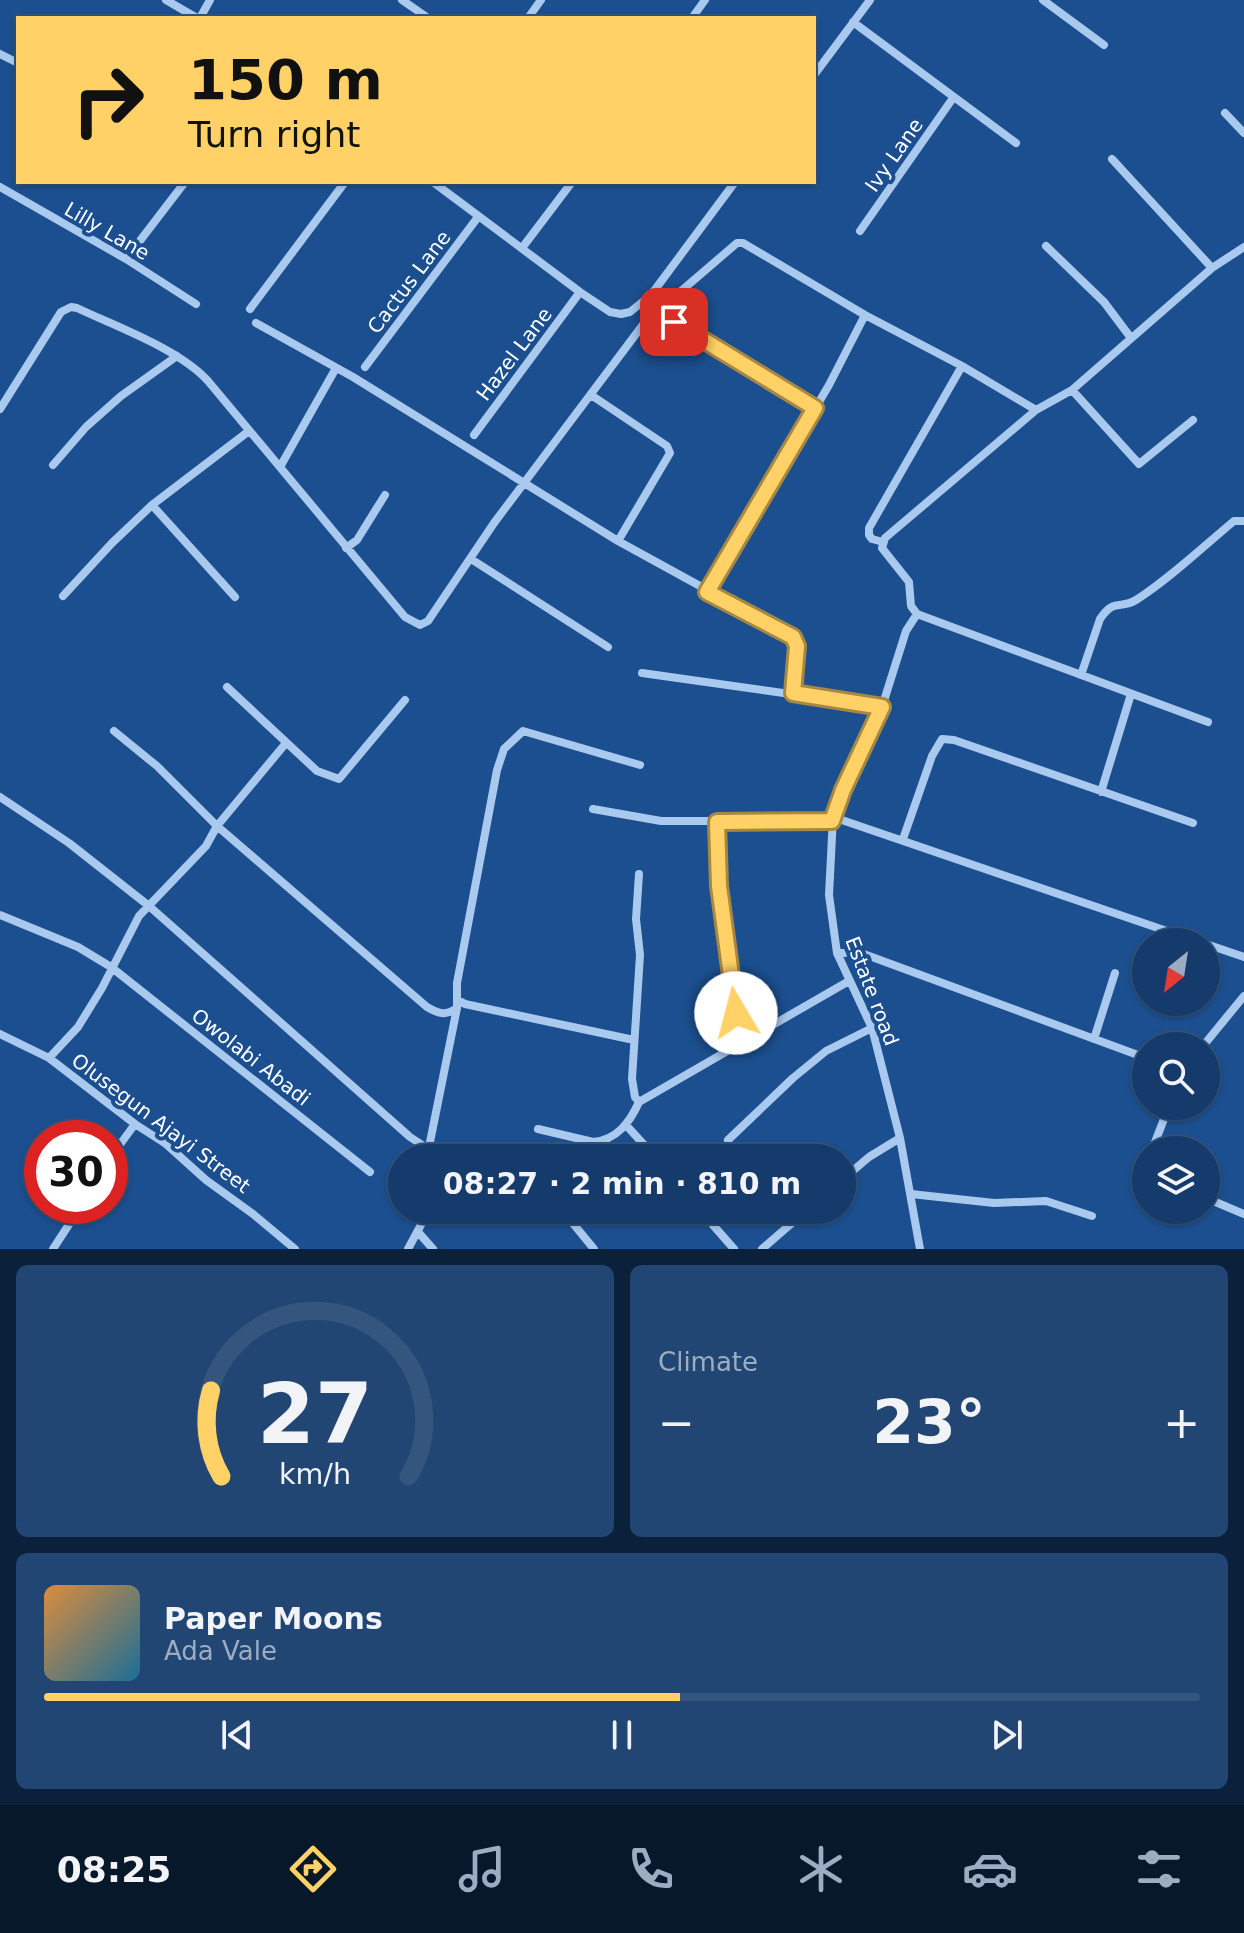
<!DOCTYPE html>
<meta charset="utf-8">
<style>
:root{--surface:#143b6b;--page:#214673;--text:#f1f3f6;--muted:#9dadc1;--line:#33557e;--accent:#ffd166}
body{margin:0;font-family:"DejaVu Sans",sans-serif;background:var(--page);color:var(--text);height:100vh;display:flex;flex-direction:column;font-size:30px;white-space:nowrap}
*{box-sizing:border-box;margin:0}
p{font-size:26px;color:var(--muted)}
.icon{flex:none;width:44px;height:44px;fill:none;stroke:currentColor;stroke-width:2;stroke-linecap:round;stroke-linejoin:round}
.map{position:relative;height:1249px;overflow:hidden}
.panel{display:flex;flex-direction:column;gap:16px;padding:16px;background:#0b203b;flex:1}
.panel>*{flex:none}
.banner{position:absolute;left:16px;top:16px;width:800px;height:168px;border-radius:0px;box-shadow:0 2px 6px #0004,0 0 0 2px var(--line);background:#ffd166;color:#111;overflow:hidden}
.needle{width:52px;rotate:210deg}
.tools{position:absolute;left:1132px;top:928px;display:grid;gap:16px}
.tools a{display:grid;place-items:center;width:88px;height:88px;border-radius:50%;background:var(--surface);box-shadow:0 2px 6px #0004,0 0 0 2px var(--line);font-size:40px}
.speed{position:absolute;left:24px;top:1120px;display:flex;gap:16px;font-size:40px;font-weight:700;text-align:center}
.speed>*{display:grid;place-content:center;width:104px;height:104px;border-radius:50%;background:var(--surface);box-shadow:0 2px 6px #0004,0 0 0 2px var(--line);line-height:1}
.speed .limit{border:12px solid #d22;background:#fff;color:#111}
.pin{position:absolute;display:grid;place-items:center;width:68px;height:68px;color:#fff;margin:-34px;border-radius:16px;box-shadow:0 4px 12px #0006}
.me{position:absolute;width:88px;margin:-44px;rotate:352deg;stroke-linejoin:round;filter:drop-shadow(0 0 6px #0008)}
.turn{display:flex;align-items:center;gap:28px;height:168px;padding:0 40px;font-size:36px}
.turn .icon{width:104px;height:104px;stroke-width:2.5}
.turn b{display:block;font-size:56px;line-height:68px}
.big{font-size:60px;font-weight:800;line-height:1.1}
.panel .widget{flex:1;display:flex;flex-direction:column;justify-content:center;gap:12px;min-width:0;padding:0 28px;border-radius:12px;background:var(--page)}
.panel .dial{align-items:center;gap:0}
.dial svg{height:208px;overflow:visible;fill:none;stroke:var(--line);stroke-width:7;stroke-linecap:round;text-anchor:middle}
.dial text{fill:var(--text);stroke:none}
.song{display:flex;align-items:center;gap:24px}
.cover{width:96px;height:96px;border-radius:12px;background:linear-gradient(135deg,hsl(30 70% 55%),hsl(200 70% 35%))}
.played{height:8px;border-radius:4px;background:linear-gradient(90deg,var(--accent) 55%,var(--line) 55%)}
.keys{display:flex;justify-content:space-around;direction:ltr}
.heat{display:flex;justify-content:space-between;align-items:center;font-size:44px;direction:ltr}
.panel .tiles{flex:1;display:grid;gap:16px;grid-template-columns:1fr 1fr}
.widget:last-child{grid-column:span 2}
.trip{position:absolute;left:388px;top:1144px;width:468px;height:80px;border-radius:40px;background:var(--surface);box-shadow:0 2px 6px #0004,0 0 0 2px var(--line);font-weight:800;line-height:80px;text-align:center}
.tabs{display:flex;height:128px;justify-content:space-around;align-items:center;background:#08182b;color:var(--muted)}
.tabs .icon{width:56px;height:56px}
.tabs .active{color:var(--accent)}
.tabs b{font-size:36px;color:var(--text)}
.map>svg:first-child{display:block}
</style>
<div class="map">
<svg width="1244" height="1249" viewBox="0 0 1244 1249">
<rect width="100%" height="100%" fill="#1b4f8f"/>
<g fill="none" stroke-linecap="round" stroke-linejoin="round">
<path stroke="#a9c9ee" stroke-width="8" d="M 166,0 L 197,18
M 402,0 L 428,18
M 1043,0 L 1104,45
M 200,18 L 210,0
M 528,18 L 541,0
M 692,18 L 705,0
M 853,22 L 1016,143
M 0,54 L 18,63
M 814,75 L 870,0
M 1225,113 L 1244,133
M 1112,159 L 1212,268
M 433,182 L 580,292 L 610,312 L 621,314 L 630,312 L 651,295 L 735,182
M 0,187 L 126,259 L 196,304
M 860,231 L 953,98
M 1046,246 L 1104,302 L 1131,338
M 522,248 L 572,182
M 126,259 L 185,182
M 661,308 L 674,322 L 815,408
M 250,309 L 345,182
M 256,323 L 353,377 L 618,541 L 793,637 L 797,646 L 793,693
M 365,367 L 478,217
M 1072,390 L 1139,464 L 1193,420
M 591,395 L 667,446 L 670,453 L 618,541
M 0,409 L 61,312 L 71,307 L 77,308 C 117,327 179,349 208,381 L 405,617 L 420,625 L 428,621 L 494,523 L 645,322 L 737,243 L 743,243 L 865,315 L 962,366 L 1036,410
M 474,435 L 580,292
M 53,465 L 86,427 L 121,396 L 177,356
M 280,467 L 336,368
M 152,505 L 235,597
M 883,542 L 872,539 L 869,535 L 869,528 L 962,366
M 346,548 L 357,540 L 385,495
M 471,559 L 608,647
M 707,592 L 829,385 L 865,315
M 63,596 L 112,543 L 152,505 L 249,431
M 917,614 L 906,631 L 882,707 L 843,790 L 833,817 L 829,895 L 837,953 L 872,1028 L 900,1138 L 920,1249
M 642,673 L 882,707
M 1081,675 L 1100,619 C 1115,597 1120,610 1136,600 C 1168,580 1204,546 1234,521 L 1244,521
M 227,687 L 317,771 L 339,779 L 405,700
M 1208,722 L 917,614 L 911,606 L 909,582 L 882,548 L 885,538 L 1036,410 L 1072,390 L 1212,268 L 1244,247
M 286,743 L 217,826 L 427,1007 C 439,1014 445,1016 457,1008 L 457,983 L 497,770 L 504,749 L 523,731 L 640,765
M 1101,792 L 1131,694
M 0,797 L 69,843 L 149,906 L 410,1137 L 442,1158
M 593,809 L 661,821 L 832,821
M 833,817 L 1199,942
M 717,822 L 719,886 L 740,1044
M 903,839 L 932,756 L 942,739 L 954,740 L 1193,823
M 639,874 L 636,919 L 640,955 L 632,1079 L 635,1097 L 639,1102
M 0,915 L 78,947 L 111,967 L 370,1172
M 1206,944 L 1244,957
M 837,953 L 861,953 L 1146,1058
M 458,1000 L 465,1004 L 634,1040
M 0,1034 L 49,1058 L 135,1124 L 166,1144 L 206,1180 L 253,1214 L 295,1249
M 1094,1039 L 1115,973
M 1203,1046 L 1244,996
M 49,1058 L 78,1027 L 102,988 L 139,916 L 206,846 L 217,826 L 157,766 L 114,731
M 626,1125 L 656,1158
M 538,1129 L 593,1142 C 617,1140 630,1122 639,1102 L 849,981
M 728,1140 L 793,1078 L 826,1051 L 872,1028
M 429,1147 L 457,1008
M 1152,1150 L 1169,1106
M 110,1158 L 135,1124
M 842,1180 L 869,1157 L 900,1138
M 911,1194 L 994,1203 L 1046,1201 L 1092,1216
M 1206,1198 L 1244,1214
M 562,1210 L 594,1249
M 713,1225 L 734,1249
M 418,1232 L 433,1249
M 53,1249 L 81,1206
M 408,1249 L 429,1210
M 762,1249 L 807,1210"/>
</g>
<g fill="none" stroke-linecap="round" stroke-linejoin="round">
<g stroke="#a68842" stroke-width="20">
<path id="route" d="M 674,322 L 815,408 L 707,592 L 793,637 L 797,646 L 793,693 L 882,707 L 843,790 L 832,821 L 717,822 L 719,886 L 736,1013"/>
</g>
<use href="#route" stroke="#ffd166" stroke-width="14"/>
</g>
<g text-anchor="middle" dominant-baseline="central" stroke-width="8" stroke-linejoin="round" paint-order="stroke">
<g font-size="20" fill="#fff" stroke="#1b4f8f">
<text transform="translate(894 155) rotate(-55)">Ivy Lane</text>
<text transform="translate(107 231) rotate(30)">Lilly Lane</text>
<text transform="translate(409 282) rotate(-53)">Cactus Lane</text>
<text transform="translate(514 354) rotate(-53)">Hazel Lane</text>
<text transform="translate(872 991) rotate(69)">Estate road</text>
<text transform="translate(251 1057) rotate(38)">Owolabi Abadi</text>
<text transform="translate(161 1123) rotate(37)">Olusegun Ajayi Street</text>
</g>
</g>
</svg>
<div class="tools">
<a><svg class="needle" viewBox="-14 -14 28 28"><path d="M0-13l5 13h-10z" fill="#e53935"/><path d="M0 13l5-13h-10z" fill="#9dadc1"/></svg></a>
<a><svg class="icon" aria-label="search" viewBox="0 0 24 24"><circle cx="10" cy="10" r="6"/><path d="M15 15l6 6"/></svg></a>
<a><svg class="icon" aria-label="layers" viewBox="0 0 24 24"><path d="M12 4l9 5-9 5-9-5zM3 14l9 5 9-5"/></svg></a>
</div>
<div class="speed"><div class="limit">30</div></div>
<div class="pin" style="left:674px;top:322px;background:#d93025"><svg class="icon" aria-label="arrive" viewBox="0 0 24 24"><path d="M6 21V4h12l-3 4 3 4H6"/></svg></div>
<svg class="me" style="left:736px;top:1013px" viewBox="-20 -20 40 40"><circle r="19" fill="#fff"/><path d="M0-13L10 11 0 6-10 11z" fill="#ffd166"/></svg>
<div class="trip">08:27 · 2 min · 810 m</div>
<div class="banner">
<div class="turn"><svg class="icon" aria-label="right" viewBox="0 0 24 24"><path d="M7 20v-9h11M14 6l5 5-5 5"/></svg><div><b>150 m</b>Turn right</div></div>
</div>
</div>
<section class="panel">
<div class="tiles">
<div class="widget dial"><svg viewBox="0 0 100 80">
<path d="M14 69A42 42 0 1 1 86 69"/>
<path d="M14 69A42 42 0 0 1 10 36" stroke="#ffd166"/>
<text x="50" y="56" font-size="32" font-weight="700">27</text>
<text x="50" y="72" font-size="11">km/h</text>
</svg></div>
<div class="widget"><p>Climate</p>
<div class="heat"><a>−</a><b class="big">23°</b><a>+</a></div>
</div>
<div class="widget">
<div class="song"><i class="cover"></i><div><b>Paper Moons</b><p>Ada Vale</p></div></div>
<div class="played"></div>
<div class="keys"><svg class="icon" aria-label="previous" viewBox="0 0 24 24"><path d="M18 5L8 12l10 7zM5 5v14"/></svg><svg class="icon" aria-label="pause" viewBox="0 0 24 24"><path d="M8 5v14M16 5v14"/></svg><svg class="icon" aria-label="next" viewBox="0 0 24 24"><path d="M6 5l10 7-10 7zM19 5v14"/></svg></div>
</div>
</div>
</section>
<nav class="tabs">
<b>08:25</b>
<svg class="icon active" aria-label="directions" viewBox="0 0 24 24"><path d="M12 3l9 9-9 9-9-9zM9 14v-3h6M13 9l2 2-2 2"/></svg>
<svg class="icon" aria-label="music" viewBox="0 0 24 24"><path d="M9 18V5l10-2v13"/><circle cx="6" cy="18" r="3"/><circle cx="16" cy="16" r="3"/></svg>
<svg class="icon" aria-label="phone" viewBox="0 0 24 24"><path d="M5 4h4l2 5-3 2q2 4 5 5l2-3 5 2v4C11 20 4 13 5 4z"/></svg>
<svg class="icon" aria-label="climate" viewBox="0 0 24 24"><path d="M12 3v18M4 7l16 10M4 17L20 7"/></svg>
<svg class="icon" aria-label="car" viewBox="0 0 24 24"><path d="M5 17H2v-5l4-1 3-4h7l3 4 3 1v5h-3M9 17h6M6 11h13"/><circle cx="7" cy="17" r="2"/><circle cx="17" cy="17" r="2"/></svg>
<svg class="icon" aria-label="filters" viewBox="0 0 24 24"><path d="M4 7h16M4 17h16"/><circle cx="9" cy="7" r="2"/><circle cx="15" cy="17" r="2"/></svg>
</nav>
